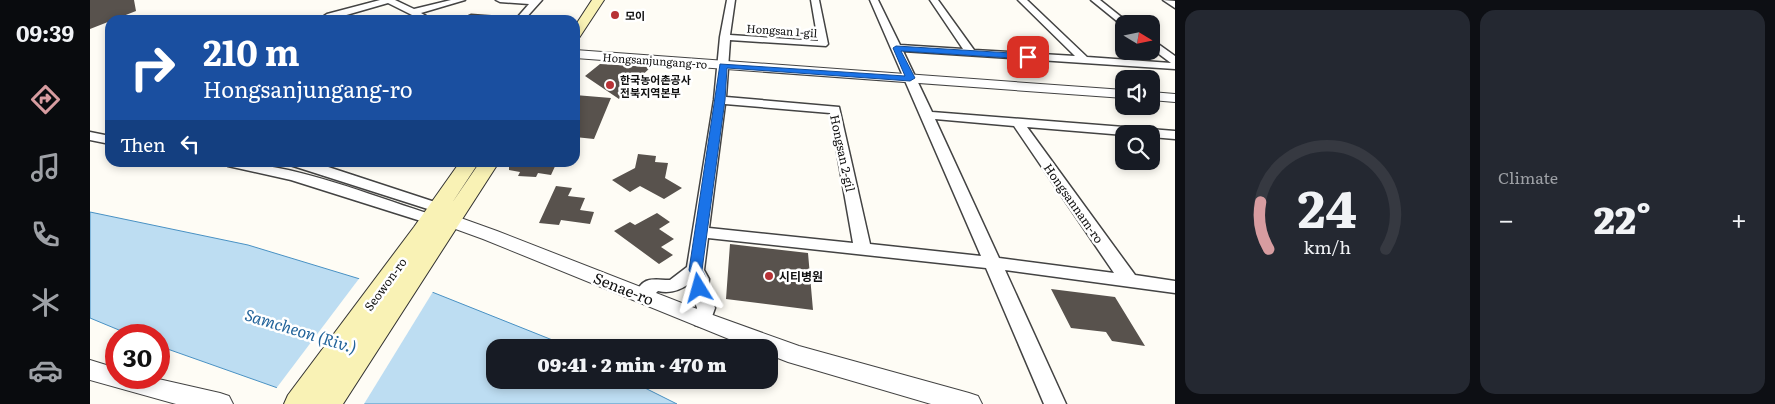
<!DOCTYPE html>
<meta charset="utf-8">
<style>
:root{--surface:#171b24;--page:#242831;--text:#f1f3f6;--muted:#9ea1a6;--line:#363941;--accent:#d79ca0}
body{margin:0;font-family:Literata,"Noto Sans KR",serif;background:var(--page);color:var(--text);height:100vh;display:flex;flex-direction:column;font-size:19px;white-space:nowrap}
*{box-sizing:border-box;margin:0}
p{font-size:16px;color:var(--muted)}
.icon{flex:none;width:28px;height:28px;fill:none;stroke:currentColor;stroke-width:2;stroke-linecap:round;stroke-linejoin:round}
.map{position:relative;flex:1;overflow:hidden}
.details{display:flex;flex-direction:column;gap:10px;padding:10px;background:#0d0f14;width:600px}
.details>*{flex:none}
.guide{position:absolute;left:15px;top:15px;width:475px;height:152px;border-radius:15px;box-shadow:0 2px 8px #0003;background:#1a4fa0;color:#fff;overflow:hidden}
.needle{width:32px;rotate:100deg}
.buttons{position:absolute;left:1025px;top:15px;display:grid;gap:10px}
.buttons a{display:grid;place-items:center;width:45px;height:45px;border-radius:10px;background:var(--surface);box-shadow:0 2px 8px #0003;font-size:25px}
.speed{position:absolute;left:15px;top:324px;display:flex;gap:10px;font-size:25px;font-weight:700;text-align:center}
.speed>*{display:grid;place-content:center;width:65px;height:65px;border-radius:50%;background:var(--surface);box-shadow:0 2px 8px #0003;line-height:1}
.speed .limit{border:8px solid #d22;background:#fff;color:#111}
.pin{position:absolute;display:grid;place-items:center;width:42px;height:42px;color:#fff;margin:-21px;border-radius:10px;box-shadow:0 2px 8px #0006}
.me{position:absolute;width:55px;margin:-28px;rotate:352deg;stroke-linejoin:round;filter:drop-shadow(0 0 4px #0008)}
.turn{display:flex;align-items:center;gap:18px;height:105px;padding:0 15px;font-size:22px}
.turn .icon{width:65px;height:65px;stroke-width:2.5}
.turn b{display:block;font-size:35px;line-height:42px}
.then{display:flex;align-items:center;height:48px;padding:0 15px;background:#0003;gap:10px;font-size:19px}
.big{font-size:38px;font-weight:800;line-height:1.1}
.details .tile{flex:1;display:flex;flex-direction:column;justify-content:center;gap:8px;min-width:0;padding:0 18px;border-radius:15px;background:var(--page)}
.details .dial{align-items:center;gap:0}
.dial svg{height:130px;overflow:visible;fill:none;stroke:var(--line);stroke-width:7;stroke-linecap:round;text-anchor:middle}
.dial text{fill:var(--text);stroke:none}
.heat{display:flex;justify-content:space-between;align-items:center;font-size:28px;direction:ltr}
.details .tiles{flex:1;display:grid;gap:10px;grid-template-columns:repeat(2,1fr)}
.trip{position:absolute;left:396px;top:339px;width:292px;height:50px;border-radius:15px;background:var(--surface);box-shadow:0 2px 8px #0003;font-weight:800;line-height:50px;text-align:center}
main{display:flex;flex:1;min-height:0}
.tab-bar{display:flex;flex-direction:column;width:90px;justify-content:space-around;align-items:center;background:#090b0e;color:var(--muted)}
.tab-bar .icon{width:35px;height:35px}
.tab-bar .on{color:var(--accent)}
.tab-bar b{font-size:22px;color:var(--text)}
.map>svg:first-child{display:block}
</style>
<main>
<nav class="tab-bar">
<b>09:39</b>
<svg class="icon on" aria-label="directions" viewBox="0 0 24 24"><path d="M12 3l9 9-9 9-9-9zM9 14v-3h6M13 9l2 2-2 2"/></svg>
<svg class="icon" aria-label="music" viewBox="0 0 24 24"><path d="M9 18V5l10-2v13"/><circle cx="6" cy="18" r="3"/><circle cx="16" cy="16" r="3"/></svg>
<svg class="icon" aria-label="phone" viewBox="0 0 24 24"><path d="M5 4h4l2 5-3 2q2 4 5 5l2-3 5 2v4C11 20 4 13 5 4z"/></svg>
<svg class="icon" aria-label="climate" viewBox="0 0 24 24"><path d="M12 3v18M4 7l16 10M4 17L20 7"/></svg>
<svg class="icon" aria-label="car" viewBox="0 0 24 24"><path d="M5 17H2v-5l4-1 3-4h7l3 4 3 1v5h-3M9 17h6M6 11h13"/><circle cx="7" cy="17" r="2"/><circle cx="17" cy="17" r="2"/></svg>
</nav>
<div class="map">
<svg width="1085" height="404" viewBox="0 0 1085 404">
<rect width="100%" height="100%" fill="#fefcf5"/>
<path fill="#bdddf2" stroke="#4991c3" d="M 0,212 L 158,245 L 270,279 L 342,292 L 480,347 L 405,348 L 405,380 L 539,380 L 587,404 L 233,404 L 69,346 L 69,335 L 41,335 L 0,318 Z"/>
<path fill="#fefcf5" d="M 271,276 L 344,290 L 274,404 L 225,404 L 185,390 Z"/>
<path fill="#58524d" d="M 0,0 L 44,0 L 46,11 L 0,29 Z
M 510,64 L 561,67 L 535,91 L 529,99 L 495,76 Z
M 485,95 L 521,98 L 504,139 L 485,137 Z
M 548,154 L 566,156 L 565,162 L 578,163 L 575,178 L 592,188 L 574,199 L 550,186 L 540,192 L 522,180 L 545,168 Z
M 419,162 L 467,162 L 461,175 L 448,173 L 446,177 L 428,176 L 430,172 L 419,170 Z
M 466,186 L 482,188 L 478,196 L 495,198 L 490,210 L 504,212 L 500,224 L 471,220 L 469,225 L 449,223 Z
M 567,213 L 580,222 L 569,229 L 584,239 L 571,247 L 583,255 L 569,264 L 524,231 L 540,222 L 545,225 Z
M 640,244 L 718,253 L 723,310 L 636,299 Z
M 961,289 L 1025,297 L 1055,346 L 1022,341 L 1016,332 L 981,328 Z"/>
<g fill="none" stroke-linecap="round" stroke-linejoin="round">
<g stroke="#434343" stroke-width="3">
<path id="minor" d="M 290,0 L 305,0 L 324,9 L 361,0 L 375,0 L 331,13 L 343,20 L 332,20 L 298,3 L 239,20 L 228,20 L 237,14 Z
M 406,0 L 452,0 L 434,20 L 425,20 L 439,4 L 410,2 Z
M 637,0 L 645,0 L 640,35 L 728,41 L 721,0 L 729,0 L 738,44 L 736,46 L 640,40 L 636,97 L 749,107 L 780,244 L 891,256 L 780,0 L 788,0 L 810,45 L 873,49 L 840,0 L 848,0 L 884,50 L 985,56 L 928,0 L 937,0 L 997,57 L 1081,63 L 1061,48 L 1061,40 L 1064,41 L 1085,56 L 1085,69 L 813,51 L 842,112 L 1085,131 L 1085,139 L 1061,137 L 1061,134 L 1034,135 L 937,127 L 1045,275 L 1085,281 L 1085,293 L 915,270 L 976,404 L 954,404 L 896,268 L 618,238 L 614,270 L 619,279 L 618,288 L 625,308 L 619,325 L 612,327 L 605,325 L 603,320 L 607,308 L 600,288 L 601,282 C 591,290 581,294 568,291 C 561,298 557,303 547,300 L 544,295 C 555,275 561,280 580,280 L 597,267 L 624,100 L 630,37 ZM 635,104 L 740,113 L 763,243 L 619,228 ZM 845,119 L 924,126 L 1024,273 L 909,258 Z
M 1001,0 L 1010,0 L 1040,24 L 1034,24 L 1033,26 Z
M 1073,0 L 1085,1 L 1085,8 Z
M 381,15 L 408,17 L 412,20 L 370,20 Z
M 0,132 L 20,136 L 20,144 L 0,140 Z
M 132,162 C 202,162 278,195 346,216 L 348,219 L 346,222 L 334,222 L 201,180 L 138,166 Z
M 199,162 L 226,163 L 354,205 L 357,208 L 354,211 L 344,211 L 200,165 Z"/>
</g>
<g stroke="#434343" stroke-width="2">
<path id="tertiary" d="M 485,50 L 1034,90 L 1034,98 L 485,58 Z
M 1061,92 L 1085,94 L 1085,102 L 1061,100 Z
M 347,214 L 368,217 L 407,231 L 620,314 L 709,346 L 879,393 L 888,396 L 892,404 L 841,404 L 698,362 L 680,355 L 680,348 L 661,348 L 393,239 L 360,227 L 341,224 L 338,220 L 341,216 Z
M 0,360 L 26,368 L 26,378 L 64,378 L 130,393 L 139,396 L 143,404 L 86,404 L 0,380 Z"/>
</g>
<g stroke="#323232" stroke-width="2">
<path id="secondary" d="M 502,0 L 514,0 L 489,38 L 485,39 L 485,26 Z
M 370,162 L 389,162 L 362,203 L 390,162 L 409,162 L 253,404 L 194,404 L 198,395 L 324,227 Z"/>
</g>
<use href="#minor" fill="#fff" fill-rule="evenodd"/>
<use href="#tertiary" fill="#fff" fill-rule="evenodd"/>
<use href="#secondary" fill="#f9f2b5" fill-rule="evenodd"/>
</g>
<path fill="#1a73e8" stroke="#114b97" d="M 806,46 L 938,54 L 942,57 L 938,59 L 811,51 L 825,78 L 820,81 L 637,68 L 635,100 L 612,270 C 616,277 619,283 614,291 L 604,291 L 602,288 L 604,279 L 599,270 L 630,64 L 815,76 L 803,48 Z"/>
<g fill="#b73236" stroke="#fff" stroke-width="2">
<circle cx="525" cy="15" r="5"/>
<circle cx="520" cy="85" r="5"/>
<circle cx="679" cy="276" r="5"/>
</g>
<g text-anchor="middle" dominant-baseline="central" stroke-width="5" stroke-linejoin="round" paint-order="stroke">
<g font-size="11" font-weight="bold" fill="#101010" stroke="#fff" text-anchor="start">
<text x="535" y="15">모이</text>
<text x="530" y="79">한국농어촌공사<tspan x="530" dy="13">전북지역본부</tspan></text>
</g>
<g font-size="11" fill="#101010" stroke="#fff">
<text transform="translate(692 30) rotate(4)">Hongsan 1-gil</text>
<text transform="translate(565 60) rotate(4)">Hongsanjungang-ro</text>
</g>
<g font-size="12" fill="#101010" stroke="#fff">
<text transform="translate(753 153) rotate(78)">Hongsan 2-gil</text>
<text transform="translate(984 203) rotate(55)">Hongsannam-ro</text>
<text transform="translate(295 284) rotate(-54)">Seowon-ro</text>
</g>
<g font-size="12" font-weight="bold" fill="#101010" stroke="#fff" text-anchor="start">
<text x="689" y="276">시티병원</text>
</g>
<g font-size="15" fill="#101010" stroke="#fff">
<text transform="translate(534 288) rotate(22)">Senae-ro</text>
</g>
<g font-size="16" font-style="italic" fill="#22639a" stroke="#fff">
<text transform="translate(211 330) rotate(17)">Samcheon (Riv.)</text>
</g>
</g>
</svg>
<div class="buttons">
<a><svg class="needle" viewBox="-14 -14 28 28"><path d="M0-13l5 13h-10z" fill="#e53935"/><path d="M0 13l5-13h-10z" fill="#9ea1a6"/></svg></a>
<a><svg class="icon" aria-label="sound" viewBox="0 0 24 24"><path d="M4 9h4l5-4v14l-5-4H4zM17 9q2 3 0 6"/></svg></a>
<a><svg class="icon" aria-label="search" viewBox="0 0 24 24"><circle cx="10" cy="10" r="6"/><path d="M15 15l6 6"/></svg></a>
</div>
<div class="speed"><div class="limit">30</div></div>
<div class="pin" style="left:938px;top:57px;background:#d93025"><svg class="icon" aria-label="arrive" viewBox="0 0 24 24"><path d="M6 21V4h12l-3 4 3 4H6"/></svg></div>
<svg class="me" style="left:609px;top:288px" viewBox="-20 -20 40 40"><path d="M0-17L14 15 0 8-14 15z" fill="#1a73e8" stroke="#fff" stroke-width="4"/></svg>
<div class="trip">09:41 · 2 min · 470 m</div>
<div class="guide">
<div class="turn"><svg class="icon" aria-label="right" viewBox="0 0 24 24"><path d="M7 20v-9h11M14 6l5 5-5 5"/></svg><div><b>210 m</b>Hongsanjungang-ro</div></div>
<div class="then">Then<svg class="icon" aria-label="left" viewBox="0 0 24 24"><path d="M17 20v-9H6M10 6l-5 5 5 5"/></svg></div>
</div>
</div>
<section class="details">
<div class="tiles">
<div class="tile dial"><svg viewBox="0 0 100 80">
<path d="M14 69A42 42 0 1 1 86 69"/>
<path d="M14 69A42 42 0 0 1 9 40" stroke="#d79ca0"/>
<text x="50" y="56" font-size="32" font-weight="700">24</text>
<text x="50" y="72" font-size="11">km/h</text>
</svg></div>
<div class="tile"><p>Climate</p>
<div class="heat"><a>−</a><b class="big">22°</b><a>+</a></div>
</div>
</div>
</section>
</main>
